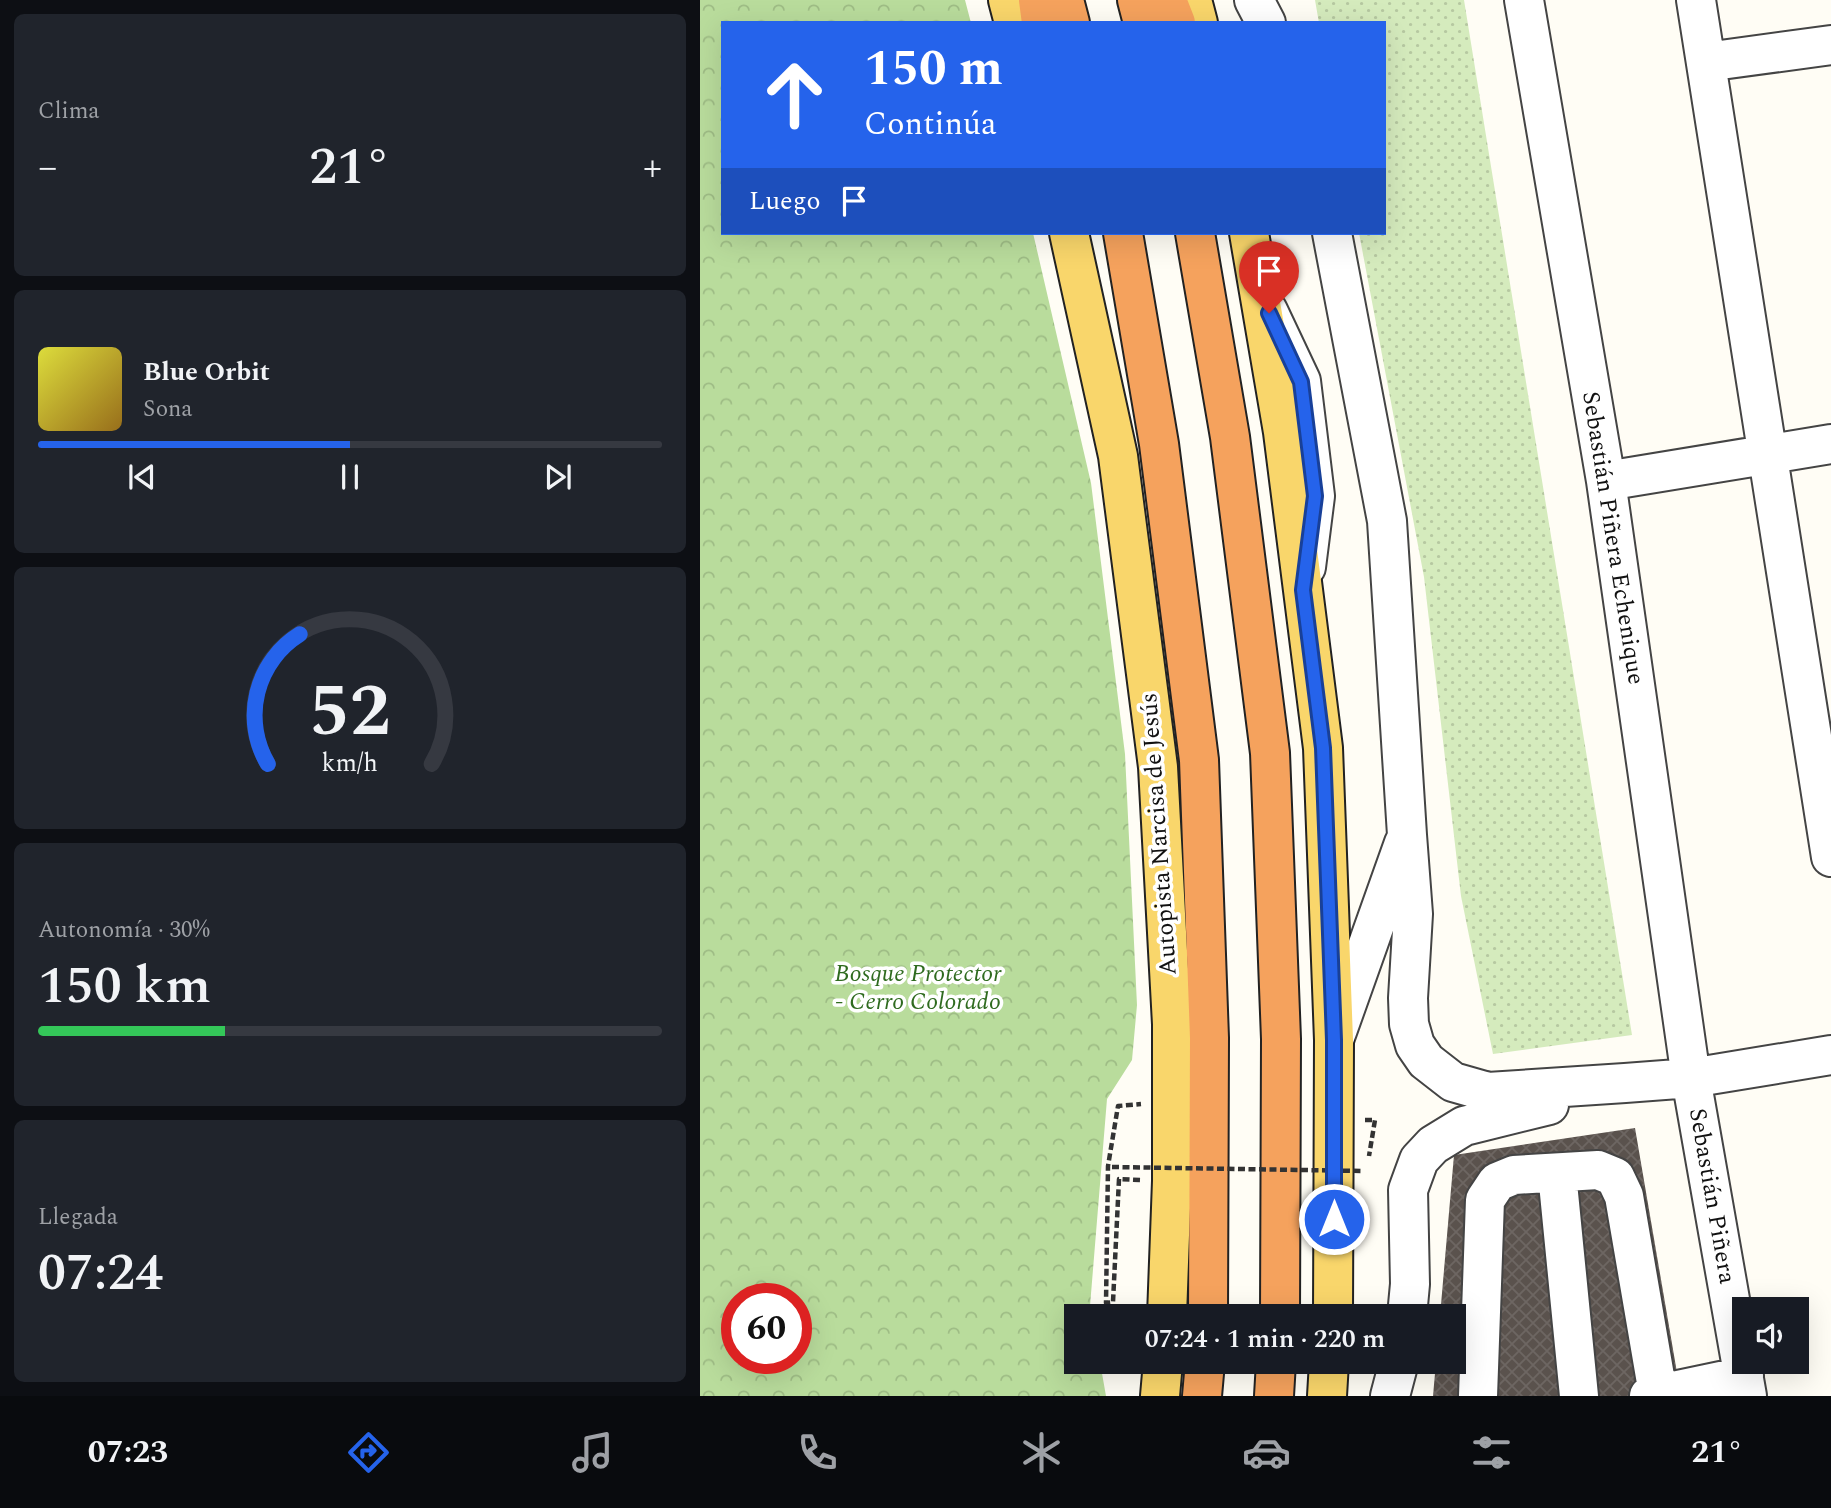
<!DOCTYPE html>
<html lang="es">
<meta charset="utf-8">
<style>
:root{--surface:#171b24;--page:#20242c;--text:#f1f3f6;--muted:#9ea1a6;--line:#363941;--accent:#2563eb}
body{margin:0;font-family:Spectral,serif;background:var(--page);color:var(--text);height:100vh;display:flex;flex-direction:column;font-size:26px;white-space:nowrap}
*{box-sizing:border-box;margin:0}
p{font-size:23px;color:var(--muted)}
.icon{flex:none;width:38px;height:38px;fill:none;stroke:currentColor;stroke-width:2;stroke-linecap:round;stroke-linejoin:round}
.map{position:relative;flex:1;overflow:hidden}
.drawer{display:flex;flex-direction:column;gap:14px;padding:14px;background:#0d0f14;width:700px}
.drawer>*{flex:none}
.guide{position:absolute;left:21px;top:21px;width:665px;height:214px;border-radius:0px;box-shadow:0 7px 28px #0002;background:#2563eb;color:#fff;overflow:hidden}
.buttons{position:absolute;left:1032px;top:1297px;display:grid;gap:14px}
.buttons a{display:grid;place-items:center;width:77px;height:77px;border-radius:0px;background:var(--surface);box-shadow:0 7px 28px #0002;font-size:35px}
.speed{position:absolute;left:21px;top:1283px;display:flex;gap:14px;font-size:35px;font-weight:700;text-align:center}
.speed>*{display:grid;place-content:center;width:91px;height:91px;border-radius:50%;background:var(--surface);box-shadow:0 7px 28px #0002;line-height:1}
.speed .limit{border:10px solid #d22;background:#fff;color:#111}
.pin{position:absolute;display:grid;place-items:center;width:60px;height:60px;color:#fff;margin:-72px -30px;border-radius:50% 50% 50% 0;rotate:-45deg;box-shadow:0 0 7px #0007}
.pin .icon{rotate:45deg}
.me{position:absolute;width:77px;margin:-38px;rotate:0deg;stroke-linejoin:round;filter:drop-shadow(0 0 5px #0008)}
.turn{display:flex;align-items:center;gap:24px;height:147px;padding:0 28px;font-size:32px}
.turn .icon{width:91px;height:91px;stroke-width:2.5}
.turn b{display:block;font-size:49px;line-height:60px}
.then{display:flex;align-items:center;height:66px;padding:0 28px;background:#0003;gap:14px;font-size:26px}
.big{font-size:52px;font-weight:600;line-height:1.1}
.drawer .widget{flex:1;display:flex;flex-direction:column;justify-content:center;gap:10px;min-width:0;padding:0 24px;border-radius:10px;background:var(--page)}
.drawer .dial{align-items:center;gap:0}
.dial svg{height:182px;overflow:visible;fill:none;stroke:var(--line);stroke-width:7;stroke-linecap:round;text-anchor:middle}
.dial text{fill:var(--text);stroke:none}
.song{display:flex;align-items:center;gap:21px}
.cover{width:84px;height:84px;border-radius:10px;background:linear-gradient(135deg,hsl(60 70% 55%),hsl(40 70% 35%))}
.played{height:7px;border-radius:4px;background:linear-gradient(90deg,var(--accent) 50%,var(--line) 50%)}
.keys{display:flex;justify-content:space-around;direction:ltr}
.heat{display:flex;justify-content:space-between;align-items:center;font-size:38px;direction:ltr}
.charge{height:10px;border-radius:5px;background:linear-gradient(90deg,#34c759 30%,var(--line) 0)}
.trip{position:absolute;left:364px;top:1304px;width:402px;height:70px;border-radius:0px;background:var(--surface);box-shadow:0 7px 28px #0002;font-weight:600;line-height:70px;text-align:center}
.tabs{display:flex;height:112px;justify-content:space-around;align-items:center;background:#090b0e;color:var(--muted)}
.tabs .icon{width:49px;height:49px}
.tabs .selected{color:var(--accent)}
.tabs b{font-size:32px;color:var(--text)}
main{display:flex;flex:1;min-height:0}
.map>svg:first-child{display:block}
</style>
<main>
<section class="drawer">
<div class="widget"><p>Clima</p>
<div class="heat"><a>−</a><b class="big">21°</b><a>+</a></div>
</div>
<div class="widget">
<div class="song"><i class="cover"></i><div><b>Blue Orbit</b><p>Sona</p></div></div>
<div class="played"></div>
<div class="keys"><svg class="icon" aria-label="previous" viewBox="0 0 24 24"><path d="M18 5L8 12l10 7zM5 5v14"/></svg><svg class="icon" aria-label="pause" viewBox="0 0 24 24"><path d="M8 5v14M16 5v14"/></svg><svg class="icon" aria-label="next" viewBox="0 0 24 24"><path d="M6 5l10 7-10 7zM19 5v14"/></svg></div>
</div>
<div class="widget dial"><svg viewBox="0 0 100 80">
<path d="M14 69A42 42 0 1 1 86 69"/>
<path d="M14 69A42 42 0 0 1 28 12" stroke="#2563eb"/>
<text x="50" y="56" font-size="32" font-weight="700">52</text>
<text x="50" y="72" font-size="11">km/h</text>
</svg></div>
<div class="widget"><p>Autonomía · 30%</p><b class="big">150 km</b><div class="charge"></div></div>
<div class="widget"><p>Llegada</p><b class="big">07:24</b></div>
</section>
<div class="map">
<svg width="1131" height="1396" viewBox="0 0 1131 1396">
<defs>
<pattern id="grass-dots" width="8" height="8" patternUnits="userSpaceOnUse" patternTransform="scale(1.75)"><rect width="8" height="8" fill="#d5ebbd"/><path d="M2 2h.1M6 6h.1" fill="none" stroke="#b6c8a1" stroke-width="1.8" stroke-linecap="round"/></pattern>
<pattern id="forest-crowns" width="20" height="18" patternUnits="userSpaceOnUse" patternTransform="scale(1.75)"><rect width="20" height="18" fill="#b9dc9c"/><path d="M2 6a3 3 0 1 1 6 0M12 15a3 3 0 1 1 6 0" fill="none" stroke="#9ebc85"/></pattern>
<pattern id="building-cross-hatch" width="8" height="8" patternUnits="userSpaceOnUse" patternTransform="scale(1.75)"><rect width="8" height="8" fill="#5a524d"/><path d="M0 0l8 8M0 8l8-8" fill="none" stroke="#6d6662"/></pattern>
</defs>
<rect width="100%" height="100%" fill="#fffdf5"/>
<path fill="url(#grass-dots)" d="M 615,0 L 764,0 L 932,1035 L 793,1054 L 761,896 L 724,577 L 659,233 L 684,233 L 684,23 L 619,23 Z"/>
<path fill="url(#forest-crowns)" fill-rule="evenodd" d="M 0,0 L 265,0 L 271,23 L 23,23 L 23,233 L 333,233 L 391,483 L 425,754 L 437,1005 L 432,1060 L 407,1099 L 390,1306 L 392,1316 L 376,1316 L 376,1362 L 400,1362 L 406,1396 L 0,1396 ZM 37,1298 L 96,1298 L 96,1358 L 37,1358 Z"/>
<path fill="url(#building-cross-hatch)" d="M 935,1128 L 981,1396 L 733,1396 L 736,1362 L 754,1362 L 754,1316 L 740,1316 L 754,1155 Z"/>
<g fill="none" stroke-linecap="round" stroke-linejoin="round">
<g stroke="#444" stroke-width="42">
<path id="minor" d="M 554,0 L 566,23
M 824,0 L 906,481 L 991,1078 L 1047,1396
M 996,0 L 1131,857
M 1006,62 L 1131,45
M 632,233 L 687,521 L 707,835 L 713,914 L 708,998 L 709,1024 L 715,1045 L 726,1061 L 753,1082 L 788,1092 L 925,1083 L 991,1078 L 1131,1055
M 568,311 L 601,381 L 615,496 L 606,567
M 906,481 L 1131,444
M 635,1037 L 704,843
M 857,1173 L 879,1396
M 707,1316 L 710,1284 L 708,1190 L 719,1160 L 733,1145 L 764,1126 L 849,1105
M 690,1396 L 699,1362
M 778,1396 L 785,1200 L 797,1182 L 814,1175 L 898,1170 L 915,1177 L 924,1196 L 958,1394
M 949,1396 L 1044,1376"/>
</g>
<g stroke="#222" stroke-width="42">
<path id="major" d="M 308,0 L 314,23
M 492,0 L 498,23
M 369,233 L 418,456 L 458,767 L 472,1024 L 472,1181 L 467,1316
M 549,233 L 583,432 L 623,748 L 634,1040 L 633,1316
M 460,1396 L 463,1362
M 627,1396 L 629,1362"/>
</g>
<g stroke="#222" stroke-width="42">
<path id="highway" d="M 338,0 L 341,23
M 364,0 L 370,23
M 437,0 L 443,23
M 467,0 L 476,23
M 423,233 L 459,444 L 499,760 L 509,1038 L 508,1316
M 495,233 L 530,437 L 570,753 L 581,1039 L 580,1316
M 502,1396 L 505,1362
M 574,1396 L 576,1362"/>
</g>
<path stroke="#333" stroke-width="4.5" stroke-dasharray="7 3.5" stroke-linecap="butt" d="M 665,1120 L 675,1120 L 669,1156
M 440,1180 L 419,1179 L 413,1302 L 406,1303 L 408,1166 L 418,1106 L 441,1104"/>
<use href="#minor" stroke="#fff" stroke-width="38"/>
<use href="#major" stroke="#f9d66b" stroke-width="38"/>
<use href="#highway" stroke="#f5a25d" stroke-width="38"/>
<path stroke="#333" stroke-width="4.5" stroke-dasharray="7 3.5" stroke-linecap="butt" d="M 412,1167 L 663,1171"/>
</g>
<g fill="none" stroke-linecap="round" stroke-linejoin="round">
<g stroke="#184099" stroke-width="18">
<path id="route" d="M 569,313 L 601,382 L 615,496 L 603,590 L 623,748 L 634,1040 L 634,1219"/>
</g>
<use href="#route" stroke="#2563eb" stroke-width="12"/>
</g>
<g text-anchor="middle" dominant-baseline="central" stroke-width="7" stroke-linejoin="round" paint-order="stroke">
<g font-size="24" fill="#111" stroke="#fff">
<text transform="translate(913 538) rotate(81)">Sebastián Piñera Echenique</text>
<text transform="translate(459 834) rotate(-94)">Autopista Narcisa de Jesús</text>
<text transform="translate(1012 1196) rotate(80)">Sebastián Piñera</text>
</g>
<g font-size="24" font-style="italic" fill="#2f6b1f" stroke="#fff">
<text x="218" y="974">Bosque Protector<tspan x="218" dy="28">- Cerro Colorado</tspan></text>
</g>
</g>
</svg>
<div class="buttons">
<a><svg class="icon" aria-label="sound" viewBox="0 0 24 24"><path d="M4 9h4l5-4v14l-5-4H4zM17 9q2 3 0 6"/></svg></a>
</div>
<div class="speed"><div class="limit">60</div></div>
<div class="pin" style="left:569px;top:313px;background:#d93025"><svg class="icon" aria-label="arrive" viewBox="0 0 24 24"><path d="M6 21V4h12l-3 4 3 4H6"/></svg></div>
<svg class="me" style="left:634px;top:1219px" viewBox="-20 -20 40 40"><circle r="17" fill="#2563eb" stroke="#fff" stroke-width="3"/><path d="M0-11L8 9 0 5-8 9z" fill="#fff"/></svg>
<div class="trip">07:24 · 1 min · 220 m</div>
<div class="guide">
<div class="turn"><svg class="icon" aria-label="ahead" viewBox="0 0 24 24"><path d="M12 20V5M6 11l6-6 6 6"/></svg><div><b>150 m</b>Continúa</div></div>
<div class="then">Luego<svg class="icon" aria-label="arrive" viewBox="0 0 24 24"><path d="M6 21V4h12l-3 4 3 4H6"/></svg></div>
</div>
</div>
</main>
<nav class="tabs">
<b>07:23</b>
<svg class="icon selected" aria-label="directions" viewBox="0 0 24 24"><path d="M12 3l9 9-9 9-9-9zM9 14v-3h6M13 9l2 2-2 2"/></svg>
<svg class="icon" aria-label="music" viewBox="0 0 24 24"><path d="M9 18V5l10-2v13"/><circle cx="6" cy="18" r="3"/><circle cx="16" cy="16" r="3"/></svg>
<svg class="icon" aria-label="phone" viewBox="0 0 24 24"><path d="M5 4h4l2 5-3 2q2 4 5 5l2-3 5 2v4C11 20 4 13 5 4z"/></svg>
<svg class="icon" aria-label="climate" viewBox="0 0 24 24"><path d="M12 3v18M4 7l16 10M4 17L20 7"/></svg>
<svg class="icon" aria-label="car" viewBox="0 0 24 24"><path d="M5 17H2v-5l4-1 3-4h7l3 4 3 1v5h-3M9 17h6M6 11h13"/><circle cx="7" cy="17" r="2"/><circle cx="17" cy="17" r="2"/></svg>
<svg class="icon" aria-label="filters" viewBox="0 0 24 24"><path d="M4 7h16M4 17h16"/><circle cx="9" cy="7" r="2"/><circle cx="15" cy="17" r="2"/></svg>
<b>21°</b>
</nav>
